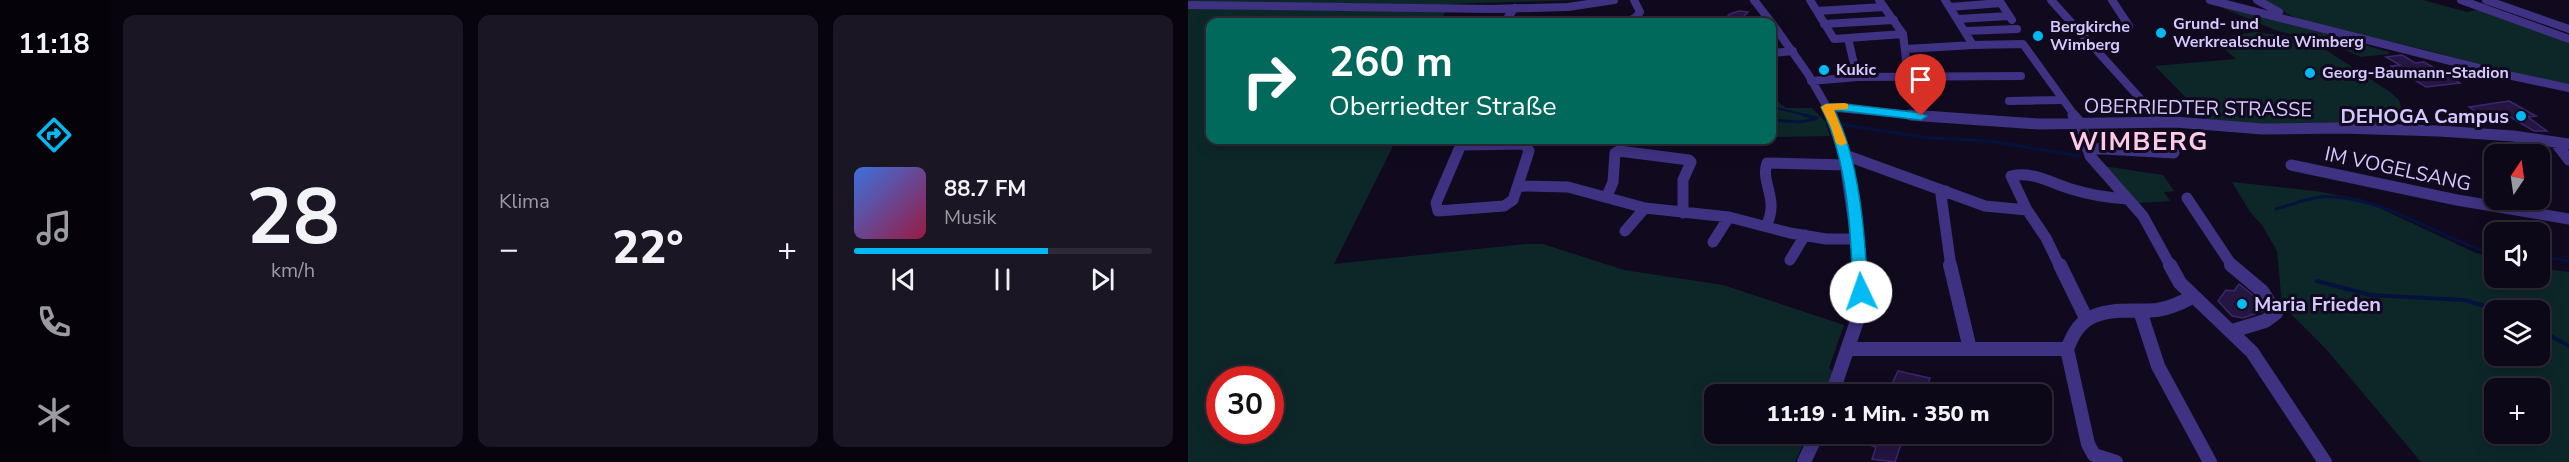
<!DOCTYPE html>
<html lang="de">
<meta charset="utf-8">
<style>
:root{--surface:#0d0817;--page:#1b1624;--text:#f1f3f6;--muted:#9a9aa1;--line:#2d2936;--accent:#00bbf3}
body{margin:0;font-family:"Nunito Sans",sans-serif;background:var(--page);color:var(--text);height:100vh;display:flex;flex-direction:column;font-size:22px;white-space:nowrap}
*{box-sizing:border-box;margin:0}
p{font-size:20px;color:var(--muted)}
.icon{flex:none;width:33px;height:33px;fill:none;stroke:currentColor;stroke-width:2;stroke-linecap:round;stroke-linejoin:round}
.map{position:relative;flex:1;overflow:hidden}
.side{display:flex;flex-direction:column;gap:15px;padding:15px;background:#07040d;width:1080px}
.side>*{flex:none}
.guide{position:absolute;left:18px;top:18px;width:570px;height:126px;border-radius:12px;box-shadow:0 3px 15px #0003,0 0 0 2px var(--line);background:#00695c;color:#fff;overflow:hidden}
.needle{width:39px;rotate:13deg}
.controls{position:absolute;left:1296px;top:144px;display:grid;gap:12px}
.controls a{display:grid;place-items:center;width:66px;height:66px;border-radius:12px;background:var(--surface);box-shadow:0 3px 15px #0003,0 0 0 2px var(--line);font-size:30px}
.speed{position:absolute;left:18px;top:366px;display:flex;gap:12px;font-size:30px;font-weight:700;text-align:center}
.speed>*{display:grid;place-content:center;width:78px;height:78px;border-radius:50%;background:var(--surface);box-shadow:0 3px 15px #0003,0 0 0 2px var(--line);line-height:1}
.speed .limit{border:9px solid #d22;background:#fff;color:#111}
.pin{position:absolute;display:grid;place-items:center;width:51px;height:51px;color:#fff;margin:-62px -26px;border-radius:50% 50% 50% 0;rotate:-45deg;box-shadow:0 0 6px #0007}
.pin .icon{rotate:45deg}
.me{position:absolute;width:66px;margin:-33px;rotate:357deg;stroke-linejoin:round;filter:drop-shadow(0 0 4px #0008)}
.turn{display:flex;align-items:center;gap:21px;height:126px;padding:0 24px;font-size:27px}
.turn .icon{width:78px;height:78px;stroke-width:2.5}
.turn b{display:block;font-size:42px;line-height:51px}
.big{font-size:45px;font-weight:800;line-height:1.1}
.side .card{flex:1;display:flex;flex-direction:column;justify-content:center;gap:9px;min-width:0;padding:0 21px;border-radius:12px;background:var(--page)}
.side .dial{align-items:center;gap:0}
.dial b{font-size:78px;line-height:1}
.song{display:flex;align-items:center;gap:18px}
.cover{width:72px;height:72px;border-radius:9px;background:linear-gradient(135deg,hsl(220 70% 55%),hsl(340 70% 35%))}
.played{height:6px;border-radius:3px;background:linear-gradient(90deg,var(--accent) 65%,var(--line) 65%)}
.keys{display:flex;justify-content:space-around;direction:ltr}
.heat{display:flex;justify-content:space-between;align-items:center;font-size:33px;direction:ltr}
.side .tiles{flex:1;display:grid;gap:15px;grid-template-columns:repeat(3,1fr)}
.trip{position:absolute;left:516px;top:384px;width:348px;height:60px;border-radius:12px;background:var(--surface);box-shadow:0 3px 15px #0003,0 0 0 2px var(--line);font-weight:800;line-height:60px;text-align:center}
main{display:flex;flex:1;min-height:0}
.tabs{display:flex;flex-direction:column;width:108px;justify-content:space-around;align-items:center;background:#050309;color:var(--muted)}
.tabs .icon{width:42px;height:42px}
.tabs .selected{color:var(--accent)}
.tabs b{font-size:27px;color:var(--text)}
.map>svg:first-child{display:block}
</style>
<main>
<nav class="tabs">
<b>11:18</b>
<svg class="icon selected" aria-label="directions" viewBox="0 0 24 24"><path d="M12 3l9 9-9 9-9-9zM9 14v-3h6M13 9l2 2-2 2"/></svg>
<svg class="icon" aria-label="music" viewBox="0 0 24 24"><path d="M9 18V5l10-2v13"/><circle cx="6" cy="18" r="3"/><circle cx="16" cy="16" r="3"/></svg>
<svg class="icon" aria-label="phone" viewBox="0 0 24 24"><path d="M5 4h4l2 5-3 2q2 4 5 5l2-3 5 2v4C11 20 4 13 5 4z"/></svg>
<svg class="icon" aria-label="climate" viewBox="0 0 24 24"><path d="M12 3v18M4 7l16 10M4 17L20 7"/></svg>
</nav>
<section class="side">
<div class="tiles">
<div class="card dial"><b>28</b><p>km/h</p></div>
<div class="card"><p>Klima</p>
<div class="heat"><a>−</a><b class="big">22°</b><a>+</a></div>
</div>
<div class="card">
<div class="song"><i class="cover"></i><div><b>88.7 FM</b><p>Musik</p></div></div>
<div class="played"></div>
<div class="keys"><svg class="icon" aria-label="previous" viewBox="0 0 24 24"><path d="M18 5L8 12l10 7zM5 5v14"/></svg><svg class="icon" aria-label="pause" viewBox="0 0 24 24"><path d="M8 5v14M16 5v14"/></svg><svg class="icon" aria-label="next" viewBox="0 0 24 24"><path d="M6 5l10 7-10 7zM19 5v14"/></svg></div>
</div>
</div>
</section>
<div class="map">
<svg width="1381" height="462" viewBox="0 0 1381 462">
<rect width="100%" height="100%" fill="#110a1f"/>
<path fill="#0d2729" fill-rule="evenodd" d="M 0,0 L 390,0 L 260,4 L 253,22 L 22,22 L 22,140 L 208,140 L 146,264 L 339,244 L 355,244 L 436,270 L 535,285 L 656,325 L 641,368 L 645,372 L 637,394 L 526,394 L 526,434 L 620,434 L 607,462 L 0,462 ZM 32,380 L 82,380 L 82,430 L 32,430 Z
M 1004,0 L 1097,22 L 1201,52 L 1201,54 L 1173,57 L 1153,48 L 1087,30 L 1030,6 Z
M 1074,0 L 1235,0 L 1279,12 L 1291,9 L 1381,41 L 1381,85 L 1323,74 L 1238,50 L 1113,21 Z
M 1068,32 L 1105,37 L 1129,44 L 1202,92 L 1211,100 L 1214,111 L 1200,125 L 1065,126 L 1022,122 L 967,66 L 1048,59 L 1033,46 L 1046,35 Z
M 584,97 L 598,108 L 624,108 L 637,121 L 642,136 L 584,137 Z
M 915,166 L 975,175 L 986,191 L 976,192 L 982,201 L 949,203 Z
M 1044,182 L 1127,191 L 1172,199 L 1288,253 L 1306,257 L 1306,278 L 1352,278 L 1352,268 L 1381,272 L 1381,462 L 1233,462 L 1138,349 L 1094,305 L 1089,251 L 1074,225 L 1062,212 ZM 1352,310 L 1352,356 L 1306,356 L 1306,310 ZM 1306,388 L 1352,388 L 1352,434 L 1306,434 Z"/>
<g fill="none" stroke-linecap="round" stroke-linejoin="round">
<path stroke="#05123d" stroke-width="2" d="M 584,107 L 622,116"/>
<path stroke="#05123d" stroke-width="3" d="M 616,115 L 629,118
M 584,120 L 612,122 L 627,119
M 656,125 L 742,138 L 801,141 L 891,156
M 1088,209 C 1103,205 1117,199 1132,197 C 1190,192 1251,239 1306,254
M 1352,257 L 1381,261"/>
<path stroke="#05123d" stroke-width="4" d="M 1129,281 L 1182,295 L 1276,300 L 1311,310
M 1352,330 L 1381,346"/>
</g>
<path fill="#241541" stroke="#3e256f" stroke-width="1.5" d="M 551,11 L 560,12 L 551,21 L 534,22 L 542,14 Z
M 1214,55 L 1227,63 L 1236,62 L 1272,83 L 1238,87 L 1203,66 L 1212,65 L 1198,57 Z
M 1321,101 L 1348,116 L 1340,117 L 1359,131 L 1346,131 L 1312,111 L 1290,113 L 1281,107 Z
M 1051,284 L 1067,297 L 1075,311 L 1055,318 L 1044,316 L 1030,301 L 1038,290 L 1046,291 Z
M 710,371 L 742,378 L 737,394 L 699,394 Z
M 681,434 L 747,434 L 743,445 L 715,438 L 707,462 L 684,459 L 688,447 L 677,444 Z"/>
<g fill="none" stroke-linecap="round" stroke-linejoin="round">
<path stroke="#3f3282" stroke-width="8" d="M 566,0 L 583,22
M 622,0 L 646,39 L 660,38 L 669,77
M 691,0 L 715,34 L 720,76
M 757,0 L 785,45 L 835,44 L 887,116
M 811,0 L 824,20
M 863,0 L 968,116
M 924,0 L 941,26
M 1022,0 L 1310,73 L 1381,88
M 1069,0 L 1091,12
M 1273,0 L 1381,39
M 1298,0 L 1381,29
M 0,5 L 303,9 L 380,7 L 426,0
M 762,7 L 813,3
M 629,11 L 696,7
M 769,19 L 821,16
M 316,22 L 327,8
M 438,22 L 447,18 L 452,12 L 446,0
M 584,23 L 620,74 L 644,116
M 636,24 L 706,20
M 777,31 L 829,29
M 660,38 L 715,34
M 718,49 L 785,45
M 584,53 L 605,51
M 623,81 L 669,77 L 833,76
M 821,101 L 873,100
M 638,107 L 735,116"/>
<path stroke="#3f3282" stroke-width="11" d="M 644,115 L 656,156 L 672,267
M 722,115 L 851,124 L 987,122 L 1074,129 L 1153,128 L 1251,131 L 1325,136 L 1381,144
M 885,115 L 893,124 L 902,156 L 955,216 L 983,267
M 967,115 L 973,122
M 1367,142 L 1381,160
M 273,145 L 337,144 L 341,151 L 325,200 L 316,206 L 250,211 L 248,203 L 275,140
M 899,148 L 986,153
M 657,155 L 797,206 L 839,210 L 823,176 C 845,171 863,183 883,189 C 902,195 921,198 940,199
M 1103,165 L 1269,200 L 1381,219
M 332,186 L 380,187 L 457,208 L 541,217 L 602,233 L 638,239 L 668,239
M 758,191 L 753,195 L 763,267
M 419,196 L 425,182 L 427,153 L 431,151 L 501,160 L 503,162 L 495,180 L 495,213
M 999,198 L 1045,267
M 839,210 L 858,238 L 872,267
M 578,226 C 592,199 572,183 579,163 L 659,165
M 437,231 L 457,208
M 525,242 L 541,217
M 602,260 L 617,235"/>
<path stroke="#3f3282" stroke-width="14" d="M 762,265 L 782,349
M 872,265 L 898,318
M 982,265 L 992,283 L 1064,352 L 1137,462
M 1043,265 L 1074,291 L 1088,313 L 1077,321 L 1044,331
M 952,311 L 970,366 L 1022,462
M 661,349 L 879,349 C 884,337 889,326 900,319 C 920,307 947,312 969,310 C 982,308 993,303 1004,297
M 879,349 L 900,444 L 906,455 L 928,462
M 644,394 L 669,321 L 672,265
M 616,462 L 629,434"/>
</g>
<path fill="#00bbf3" stroke="#007a9e" stroke-width="1.5" d="M 657,104 L 733,113 L 739,116 L 733,120 L 646,110 C 672,160 677,236 680,292 L 673,297 L 665,292 C 663,232 660,160 633,107 L 638,104 Z"/>
<path fill="#f59e0b" d="M 656,103 L 660,104 L 660,109 L 646,110 L 659,143 L 653,146 L 648,143 L 643,127 L 633,107 L 638,104 Z"/>
<g fill="#00bbf3" stroke="#110a1f" stroke-width="2">
<circle cx="973" cy="33" r="6"/>
<circle cx="850" cy="36" r="6"/>
<circle cx="636" cy="70" r="6"/>
<circle cx="1122" cy="73" r="6"/>
<circle cx="1333" cy="116" r="6"/>
<circle cx="1054" cy="304" r="6"/>
</g>
<g text-anchor="middle" dominant-baseline="central" stroke-width="6" stroke-linejoin="round" paint-order="stroke">
<g font-size="16" font-weight="bold" fill="#d6c8ff" stroke="#110a1f" text-anchor="start">
<text x="985" y="24">Grund- und<tspan x="985" dy="18">Werkrealschule Wimberg</tspan></text>
<text x="862" y="27">Bergkirche<tspan x="862" dy="18">Wimberg</tspan></text>
<text x="648" y="70">Kukic</text>
<text x="1134" y="73">Georg-Baumann-Stadion</text>
</g>
<g font-size="20" fill="#d6c8ff" stroke="#110a1f">
<text transform="translate(1010 108) rotate(1)">OBERRIEDTER STRASSE</text>
<text transform="translate(1210 169) rotate(12)">IM VOGELSANG</text>
</g>
<g font-size="20" font-weight="bold" fill="#d6c8ff" stroke="#110a1f" text-anchor="end">
<text x="1321" y="116">DEHOGA Campus</text>
<text x="1066" y="304" text-anchor="start">Maria Frieden</text>
</g>
<g font-size="26" font-weight="bold" letter-spacing="1.5" fill="#ffcae5" stroke="#110a1f">
<text x="951" y="141">WIMBERG</text>
</g>
</g>
</svg>
<div class="controls">
<a><svg class="needle" viewBox="-14 -14 28 28"><path d="M0-13l5 13h-10z" fill="#e53935"/><path d="M0 13l5-13h-10z" fill="#9a9aa1"/></svg></a>
<a><svg class="icon" aria-label="sound" viewBox="0 0 24 24"><path d="M4 9h4l5-4v14l-5-4H4zM17 9q2 3 0 6"/></svg></a>
<a><svg class="icon" aria-label="layers" viewBox="0 0 24 24"><path d="M12 4l9 5-9 5-9-5zM3 14l9 5 9-5"/></svg></a>
<a>+</a>
</div>
<div class="speed"><div class="limit">30</div></div>
<div class="pin" style="left:733px;top:116px;background:#d93025"><svg class="icon" aria-label="arrive" viewBox="0 0 24 24"><path d="M6 21V4h12l-3 4 3 4H6"/></svg></div>
<svg class="me" style="left:673px;top:292px" viewBox="-20 -20 40 40"><circle r="19" fill="#fff"/><path d="M0-13L10 11 0 6-10 11z" fill="#00bbf3"/></svg>
<div class="trip">11:19 · 1 Min. · 350 m</div>
<div class="guide">
<div class="turn"><svg class="icon" aria-label="right" viewBox="0 0 24 24"><path d="M7 20v-9h11M14 6l5 5-5 5"/></svg><div><b>260 m</b>Oberriedter Straße</div></div>
</div>
</div>
</main>
